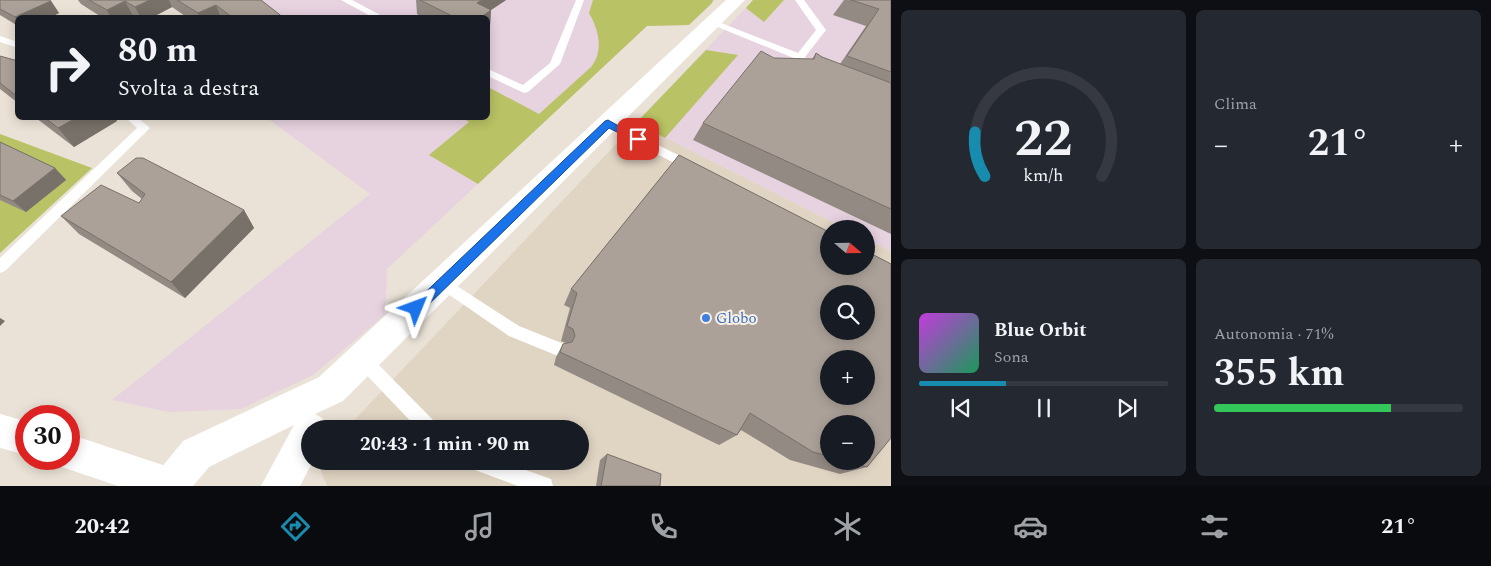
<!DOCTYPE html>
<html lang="it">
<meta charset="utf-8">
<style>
:root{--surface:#171b24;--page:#242831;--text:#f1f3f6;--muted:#9ea1a6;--line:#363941;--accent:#178caf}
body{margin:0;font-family:Spectral,serif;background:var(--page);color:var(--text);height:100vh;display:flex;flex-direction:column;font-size:19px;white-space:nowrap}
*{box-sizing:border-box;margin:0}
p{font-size:16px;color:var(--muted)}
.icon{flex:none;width:28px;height:28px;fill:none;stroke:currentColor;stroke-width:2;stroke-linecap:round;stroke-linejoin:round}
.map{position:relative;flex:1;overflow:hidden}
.details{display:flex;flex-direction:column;gap:10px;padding:10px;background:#0d0f14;width:600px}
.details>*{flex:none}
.guide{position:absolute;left:15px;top:15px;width:475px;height:105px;border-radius:8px;box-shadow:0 2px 12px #0003;background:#171b24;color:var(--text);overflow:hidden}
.needle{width:32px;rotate:110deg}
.buttons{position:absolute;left:820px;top:220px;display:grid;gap:10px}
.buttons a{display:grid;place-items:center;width:55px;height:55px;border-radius:50%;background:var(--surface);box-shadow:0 2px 12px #0003;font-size:25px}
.speed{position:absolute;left:15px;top:405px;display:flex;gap:10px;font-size:25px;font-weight:700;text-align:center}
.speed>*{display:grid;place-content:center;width:65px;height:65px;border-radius:50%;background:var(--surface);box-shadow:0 2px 12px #0003;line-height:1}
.speed .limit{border:8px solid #d22;background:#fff;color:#111}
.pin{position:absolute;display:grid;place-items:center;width:42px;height:42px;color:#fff;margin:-21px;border-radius:10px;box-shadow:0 2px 8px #0006}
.me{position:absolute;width:55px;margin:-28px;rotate:46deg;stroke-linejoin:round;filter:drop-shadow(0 0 4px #0008)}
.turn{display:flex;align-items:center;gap:18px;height:105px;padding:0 20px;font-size:22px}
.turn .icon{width:65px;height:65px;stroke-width:2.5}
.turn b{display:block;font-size:35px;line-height:42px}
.big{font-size:38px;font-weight:700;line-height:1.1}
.details .widget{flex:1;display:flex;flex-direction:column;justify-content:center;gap:8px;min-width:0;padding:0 18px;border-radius:8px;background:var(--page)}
.details .dial{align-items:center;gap:0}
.dial svg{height:130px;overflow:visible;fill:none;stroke:var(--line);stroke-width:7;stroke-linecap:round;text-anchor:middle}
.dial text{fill:var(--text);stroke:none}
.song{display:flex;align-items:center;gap:15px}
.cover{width:60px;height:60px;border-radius:8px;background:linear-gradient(135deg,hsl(290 70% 55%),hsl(150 70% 35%))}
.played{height:5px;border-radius:2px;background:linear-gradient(90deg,var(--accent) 35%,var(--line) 35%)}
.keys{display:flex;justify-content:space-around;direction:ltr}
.heat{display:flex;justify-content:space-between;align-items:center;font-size:28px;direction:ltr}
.charge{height:8px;border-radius:4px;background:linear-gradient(90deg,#34c759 71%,var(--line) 0)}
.details .tiles{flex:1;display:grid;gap:10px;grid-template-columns:repeat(2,1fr)}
.trip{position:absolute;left:301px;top:420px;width:288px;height:50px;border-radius:25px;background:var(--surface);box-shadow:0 2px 12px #0003;font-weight:700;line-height:50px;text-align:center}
.tabs{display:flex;height:80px;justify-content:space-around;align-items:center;background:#090b0e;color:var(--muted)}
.tabs .icon{width:35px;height:35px}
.tabs .on{color:var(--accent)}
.tabs b{font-size:22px;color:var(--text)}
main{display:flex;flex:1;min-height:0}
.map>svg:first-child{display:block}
</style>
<main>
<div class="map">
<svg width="891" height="486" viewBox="0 0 891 486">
<rect width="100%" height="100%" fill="#eae2d6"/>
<path fill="#e0d4c3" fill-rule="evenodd" d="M 636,123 L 846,229 L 829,229 L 829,266 L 866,266 L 866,239 L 891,251 L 891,486 L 327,486 L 317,461 L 580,461 L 580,429 L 346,429 ZM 829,294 L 866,294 L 866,331 L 829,331 ZM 829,359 L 866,359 L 866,396 L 829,396 ZM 829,424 L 866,424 L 866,461 L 829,461 Z"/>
<path fill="#e7d2e0" d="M 247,0 L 715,0 L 689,25 L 647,26 L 387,269 L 385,315 L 313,375 L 241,409 L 169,412 L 112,400 L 370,194 L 267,118 L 488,118 L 488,18 L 275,17 Z
M 753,0 L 891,0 L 891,251 L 866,239 L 866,229 L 846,229 L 636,123 Z"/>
<path fill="#b9c264" d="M 593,0 L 713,0 L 712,3 L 689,25 L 647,26 L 478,184 L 429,155 L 469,122 L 463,118 L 488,118 L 488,87 L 539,114 L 591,67 C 604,51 599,30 589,13 Z
M 753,0 L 784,0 L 764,22 L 746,8 Z
M 706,50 L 738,55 L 665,138 L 636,123 Z
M 0,134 L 92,168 L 0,253 Z"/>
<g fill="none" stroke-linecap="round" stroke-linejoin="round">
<path fill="#fff" fill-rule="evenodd" d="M 341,0 L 352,0 L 386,18 L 374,18 Z
M 576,0 L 584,0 L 560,64 L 528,92 L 524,93 L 488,76 L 488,69 L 523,85 L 550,63 Z
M 795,0 L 804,0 L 826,30 L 805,57 L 819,69 L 820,71 L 819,73 L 811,73 L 796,59 L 708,23 L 710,21 L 716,21 L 798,53 L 816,30 Z
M 0,36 L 18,42 L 18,48 L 0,42 Z
M 126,118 L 138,118 L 150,128 L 5,271 L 0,273 L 0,258 L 137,128 Z
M 608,120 L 696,164 L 698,167 L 696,170 L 688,170 L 604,127 L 602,124 L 604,121 Z
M 443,277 L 519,326 L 564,344 L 566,349 L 564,354 L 558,356 L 509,336 L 438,287 L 436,283 L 438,279 Z
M 363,352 L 369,355 L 436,423 L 439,429 L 418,429 L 357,365 L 355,360 L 357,355 Z
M 464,461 L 500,461 L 551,479 L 553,486 L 518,486 L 467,467 Z"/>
<path fill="#fff" fill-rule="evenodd" d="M 726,0 L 745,0 L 343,401 L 315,414 L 322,418 L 327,429 L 310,429 L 310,461 L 313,461 L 300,486 L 261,486 L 294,425 L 209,467 L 193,486 L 151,486 L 157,473 L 183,441 L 319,377 Z"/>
<path fill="#fff" fill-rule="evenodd" d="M 0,414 L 26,421 L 26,455 L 0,448 Z
M 69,434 L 187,473 L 193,486 L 118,486 L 56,465 L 54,459 L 69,459 Z"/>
</g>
<path fill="#938a83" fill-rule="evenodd" d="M 0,0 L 51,1 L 59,13 L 49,18 L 18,18 L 18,26 L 0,15 Z
M 78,0 L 261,0 L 284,18 L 188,18 L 172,7 L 151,18 L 136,18 L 133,16 L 130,18 L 103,18 L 81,4 Z
M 416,0 L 506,0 L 491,10 L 490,26 L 488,28 L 488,18 L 423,18 L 417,14 Z
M 844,0 L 891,0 L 891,234 L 693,140 L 703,123 L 774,58 L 812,59 L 816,53 L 822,57 L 840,64 L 866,26 L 833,15 Z
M 0,56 L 18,61 L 18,103 L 0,89 Z
M 36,118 L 115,118 L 117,121 L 74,147 Z
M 0,142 L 55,168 L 66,180 L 26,212 L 0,200 Z
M 679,155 L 829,232 L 829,266 L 866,266 L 866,251 L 891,264 L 891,438 L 867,467 L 840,474 L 790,460 L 741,430 L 737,435 L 719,445 L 554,365 L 556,357 L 563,344 L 566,343 L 561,341 L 570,308 L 564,305 L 571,289 ZM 829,294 L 866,294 L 866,331 L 829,331 ZM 829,359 L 866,359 L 866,396 L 829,396 ZM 829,424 L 866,424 L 866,461 L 829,461 Z
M 117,173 L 244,210 L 254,228 L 185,298 L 79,234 L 61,216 L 139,203 L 142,199 L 132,191 Z
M 607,454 L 660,486 L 596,486 L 600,460 Z"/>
<path fill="#78716a" d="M 150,0 L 169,0 L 172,7 L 151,18 L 141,18 L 135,7 Z
M 482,0 L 506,0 L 479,18 L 477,3 Z
M 51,1 L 59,13 L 49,18 L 18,18 L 18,21 L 15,17 Z
M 125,1 L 133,16 L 130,18 L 111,18 L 107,10 Z
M 216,5 L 221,18 L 200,18 L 198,13 Z
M 491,10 L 490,26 L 488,28 L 488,18 L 480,18 Z
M 76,118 L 115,118 L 117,121 L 74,147 L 58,128 Z
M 55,168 L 66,180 L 26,212 L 13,201 Z
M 244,210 L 254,228 L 185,298 L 171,282 Z
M 0,318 L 5,321 L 0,326 Z"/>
<path fill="#aba198" stroke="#78716a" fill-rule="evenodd" d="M 0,0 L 49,0 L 51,1 L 15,17 L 0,9 Z
M 89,0 L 150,0 L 135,7 L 125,1 L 107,10 Z
M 177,0 L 261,0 L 284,18 L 233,18 L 216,5 L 198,13 Z
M 420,0 L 482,0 L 477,3 L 491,10 L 480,18 L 456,18 Z
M 851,0 L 891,0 L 891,72 L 847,56 L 879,9 Z
M 761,51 L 774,58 L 814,59 L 816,53 L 822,57 L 891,83 L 891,209 L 703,123 Z
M 0,56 L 18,61 L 18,97 L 0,83 Z
M 45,118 L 76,118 L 58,128 Z
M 0,142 L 55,168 L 13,201 L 0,195 Z
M 679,155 L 829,232 L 829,266 L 866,266 L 866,251 L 891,264 L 891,438 L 867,467 L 847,461 L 866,461 L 866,424 L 829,424 L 829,456 L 813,452 L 750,413 L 737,435 L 560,352 L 563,344 L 572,342 L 575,336 L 573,329 L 567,326 L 577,293 L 571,289 ZM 829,294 L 866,294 L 866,331 L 829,331 ZM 829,359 L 866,359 L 866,396 L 829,396 Z
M 136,158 L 143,158 L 244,210 L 171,282 L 61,216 L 101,185 L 139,203 L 145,194 L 117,173 Z
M 607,454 L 661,474 L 660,486 L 601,486 Z"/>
<path fill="#1a73e8" stroke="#114b97" d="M 608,120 L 642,139 L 638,142 L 634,141 L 609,128 L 421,312 L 416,314 L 412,312 L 410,308 L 412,305 L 605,121 Z"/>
<circle fill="#3f7fe0" stroke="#f7efe3" stroke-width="2" cx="706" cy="318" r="5"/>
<g text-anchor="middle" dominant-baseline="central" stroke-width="4" stroke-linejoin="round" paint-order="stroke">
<g font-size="15" fill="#366cbe" stroke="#f7efe3" text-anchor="start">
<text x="716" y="318">Globo</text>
</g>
</g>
</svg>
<div class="buttons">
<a><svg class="needle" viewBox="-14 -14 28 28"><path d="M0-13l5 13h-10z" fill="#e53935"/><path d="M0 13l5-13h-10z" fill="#9ea1a6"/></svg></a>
<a><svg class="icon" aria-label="search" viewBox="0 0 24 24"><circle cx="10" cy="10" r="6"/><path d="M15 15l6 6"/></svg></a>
<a>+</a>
<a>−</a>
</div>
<div class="speed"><div class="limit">30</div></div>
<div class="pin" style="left:638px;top:139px;background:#d93025"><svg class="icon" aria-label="arrive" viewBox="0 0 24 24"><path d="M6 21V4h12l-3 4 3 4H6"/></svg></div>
<svg class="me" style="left:416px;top:308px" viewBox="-20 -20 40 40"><path d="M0-17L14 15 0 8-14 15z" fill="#1a73e8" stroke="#fff" stroke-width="4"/></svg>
<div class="trip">20:43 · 1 min · 90 m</div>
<div class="guide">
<div class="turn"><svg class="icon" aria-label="right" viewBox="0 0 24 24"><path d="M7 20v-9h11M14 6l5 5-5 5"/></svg><div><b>80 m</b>Svolta a destra</div></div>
</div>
</div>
<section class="details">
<div class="tiles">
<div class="widget dial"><svg viewBox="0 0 100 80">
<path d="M14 69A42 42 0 1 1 86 69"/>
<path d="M14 69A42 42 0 0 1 8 42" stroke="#178caf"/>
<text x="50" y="56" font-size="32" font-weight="700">22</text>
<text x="50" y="72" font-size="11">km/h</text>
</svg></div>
<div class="widget"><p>Clima</p>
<div class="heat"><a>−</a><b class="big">21°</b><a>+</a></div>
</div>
<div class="widget">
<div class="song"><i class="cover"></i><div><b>Blue Orbit</b><p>Sona</p></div></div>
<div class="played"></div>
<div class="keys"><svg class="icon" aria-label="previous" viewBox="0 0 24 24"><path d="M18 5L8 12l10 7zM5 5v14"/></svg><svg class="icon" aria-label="pause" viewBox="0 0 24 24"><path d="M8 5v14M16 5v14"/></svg><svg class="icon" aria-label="next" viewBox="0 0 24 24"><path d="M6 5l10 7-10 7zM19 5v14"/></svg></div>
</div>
<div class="widget"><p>Autonomia · 71%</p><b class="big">355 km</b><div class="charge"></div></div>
</div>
</section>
</main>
<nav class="tabs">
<b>20:42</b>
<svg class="icon on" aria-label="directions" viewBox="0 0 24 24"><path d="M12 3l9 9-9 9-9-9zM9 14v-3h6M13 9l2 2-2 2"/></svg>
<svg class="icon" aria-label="music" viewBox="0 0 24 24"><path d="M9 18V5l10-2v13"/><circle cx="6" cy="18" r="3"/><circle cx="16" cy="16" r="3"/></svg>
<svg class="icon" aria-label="phone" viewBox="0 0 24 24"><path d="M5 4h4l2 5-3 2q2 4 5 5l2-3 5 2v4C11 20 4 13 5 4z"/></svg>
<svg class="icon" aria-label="climate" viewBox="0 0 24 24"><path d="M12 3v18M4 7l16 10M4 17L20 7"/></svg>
<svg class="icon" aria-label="car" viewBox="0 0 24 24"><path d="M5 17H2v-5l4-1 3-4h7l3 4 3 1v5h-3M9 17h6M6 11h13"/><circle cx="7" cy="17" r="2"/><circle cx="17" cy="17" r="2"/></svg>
<svg class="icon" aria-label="filters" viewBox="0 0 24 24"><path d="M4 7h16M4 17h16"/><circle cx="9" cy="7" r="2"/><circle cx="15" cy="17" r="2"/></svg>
<b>21°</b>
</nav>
